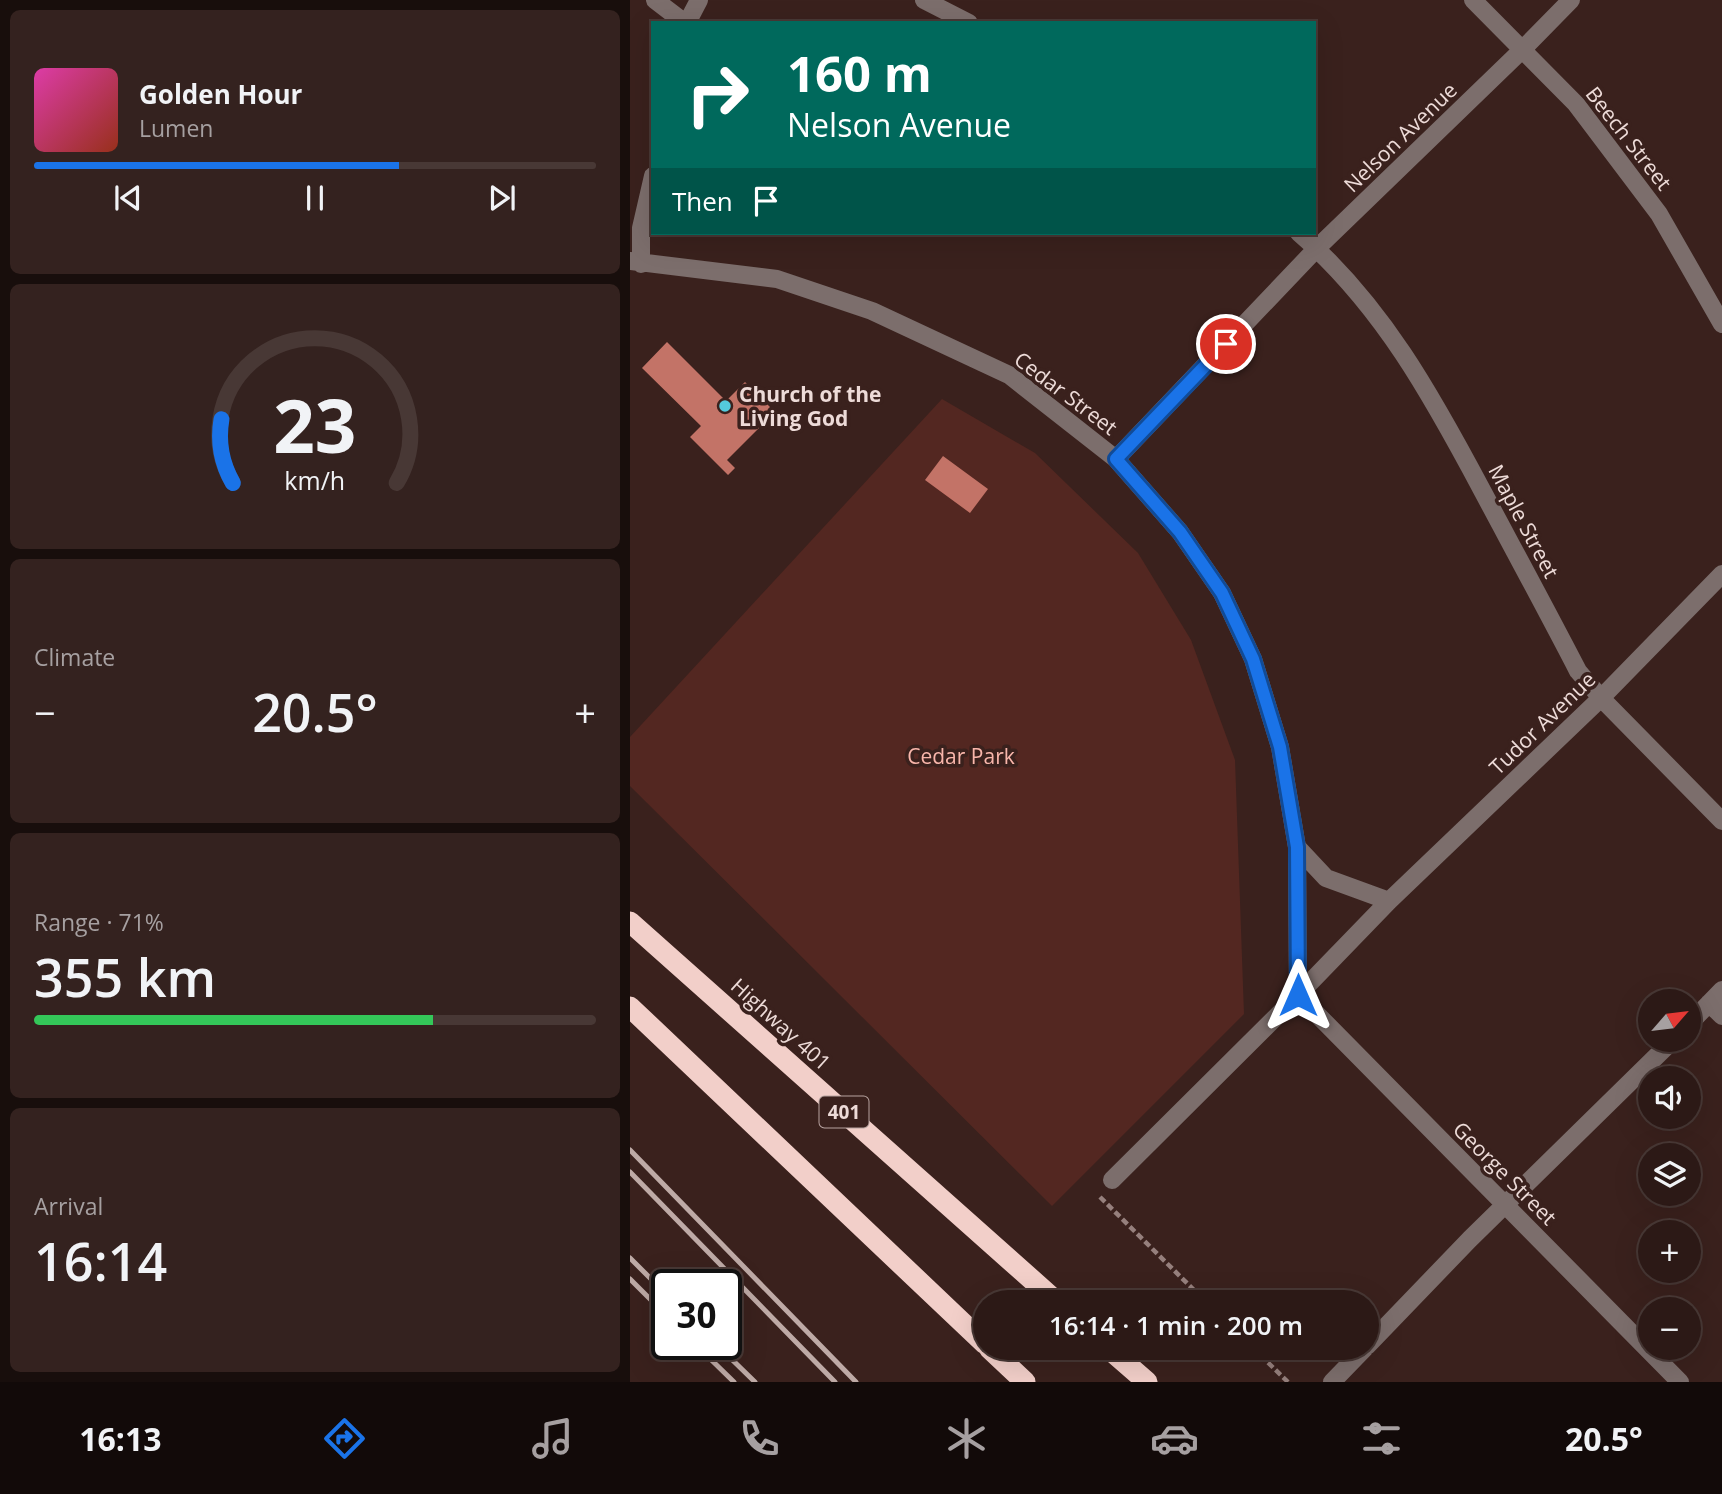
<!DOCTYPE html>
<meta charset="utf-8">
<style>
:root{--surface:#2c1916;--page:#34221f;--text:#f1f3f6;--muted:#a6a0a1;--line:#483835;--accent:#1a73e8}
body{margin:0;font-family:"Open Sans",sans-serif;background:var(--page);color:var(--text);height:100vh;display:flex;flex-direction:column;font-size:26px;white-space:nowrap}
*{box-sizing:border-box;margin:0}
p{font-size:23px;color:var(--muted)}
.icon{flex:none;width:38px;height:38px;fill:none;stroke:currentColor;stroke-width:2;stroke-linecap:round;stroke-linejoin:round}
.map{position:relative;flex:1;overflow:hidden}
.drawer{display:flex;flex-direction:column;gap:10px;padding:10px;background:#180e0c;width:630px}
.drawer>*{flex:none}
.guide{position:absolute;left:21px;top:21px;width:665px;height:214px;border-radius:0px;box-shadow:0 7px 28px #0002,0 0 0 2px var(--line);background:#00695c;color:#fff;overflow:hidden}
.needle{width:46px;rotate:62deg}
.fabs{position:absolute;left:1008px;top:989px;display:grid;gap:14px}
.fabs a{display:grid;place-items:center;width:63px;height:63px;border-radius:50%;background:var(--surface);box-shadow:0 7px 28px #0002,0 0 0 2px var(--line);font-size:35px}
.speed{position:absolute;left:21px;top:1269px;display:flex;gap:14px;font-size:35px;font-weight:700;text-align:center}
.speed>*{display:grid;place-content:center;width:91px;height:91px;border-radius:50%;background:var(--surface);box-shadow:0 7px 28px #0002,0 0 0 2px var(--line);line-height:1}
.speed .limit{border:4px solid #111;border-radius:10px;background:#fff;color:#111}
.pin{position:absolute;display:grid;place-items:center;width:60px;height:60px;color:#fff;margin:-30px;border:4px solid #fff;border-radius:50%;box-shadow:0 2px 7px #0007}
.me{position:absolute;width:77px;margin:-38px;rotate:0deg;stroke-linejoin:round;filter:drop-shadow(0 0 5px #0008)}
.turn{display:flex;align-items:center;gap:24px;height:147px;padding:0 21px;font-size:32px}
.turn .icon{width:91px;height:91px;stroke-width:2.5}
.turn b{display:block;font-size:49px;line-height:60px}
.then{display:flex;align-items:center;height:66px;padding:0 21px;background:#0003;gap:14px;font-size:26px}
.big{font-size:52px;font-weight:600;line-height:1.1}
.drawer .card{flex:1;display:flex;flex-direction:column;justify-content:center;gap:10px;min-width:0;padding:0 24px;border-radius:10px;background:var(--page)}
.drawer .dial{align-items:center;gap:0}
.dial svg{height:182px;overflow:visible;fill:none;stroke:var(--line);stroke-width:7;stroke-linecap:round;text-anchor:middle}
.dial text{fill:var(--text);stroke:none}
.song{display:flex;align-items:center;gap:21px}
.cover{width:84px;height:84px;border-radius:10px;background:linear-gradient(135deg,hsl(320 70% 55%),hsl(10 70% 35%))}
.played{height:7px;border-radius:4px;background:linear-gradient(90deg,var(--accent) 65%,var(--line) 65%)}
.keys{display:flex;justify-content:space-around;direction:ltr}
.heat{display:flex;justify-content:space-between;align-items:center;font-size:38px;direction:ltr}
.charge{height:10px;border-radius:5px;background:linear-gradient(90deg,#34c759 71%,var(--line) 0)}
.trip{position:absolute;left:343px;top:1290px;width:406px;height:70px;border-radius:35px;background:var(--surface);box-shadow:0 7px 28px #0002,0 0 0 2px var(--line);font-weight:600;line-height:70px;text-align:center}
.tab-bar{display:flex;height:112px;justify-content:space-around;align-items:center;background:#120a09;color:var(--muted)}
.tab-bar .icon{width:49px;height:49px}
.tab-bar .selected{color:var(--accent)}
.tab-bar b{font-size:32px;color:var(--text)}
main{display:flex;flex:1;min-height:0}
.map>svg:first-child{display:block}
</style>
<main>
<section class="drawer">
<div class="card">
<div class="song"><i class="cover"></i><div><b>Golden Hour</b><p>Lumen</p></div></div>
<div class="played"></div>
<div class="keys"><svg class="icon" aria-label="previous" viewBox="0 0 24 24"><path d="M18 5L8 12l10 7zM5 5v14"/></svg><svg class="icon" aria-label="pause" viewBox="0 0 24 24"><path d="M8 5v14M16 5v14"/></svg><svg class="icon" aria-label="next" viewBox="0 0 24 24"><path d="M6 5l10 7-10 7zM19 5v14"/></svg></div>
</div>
<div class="card dial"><svg viewBox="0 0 100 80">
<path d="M14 69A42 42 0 1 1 86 69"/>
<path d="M14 69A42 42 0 0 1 9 41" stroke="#1a73e8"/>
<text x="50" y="56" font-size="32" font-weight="700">23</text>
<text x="50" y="72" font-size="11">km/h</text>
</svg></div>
<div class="card"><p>Climate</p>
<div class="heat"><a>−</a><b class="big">20.5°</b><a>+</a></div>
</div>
<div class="card"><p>Range · 71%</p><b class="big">355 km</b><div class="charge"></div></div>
<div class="card"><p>Arrival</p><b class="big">16:14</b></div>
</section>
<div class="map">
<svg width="1092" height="1382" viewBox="0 0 1092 1382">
<rect width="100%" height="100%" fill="#3a211d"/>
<path fill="#532721" d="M 312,399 L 405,453 L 508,553 L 561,640 L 605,760 L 614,1014 L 422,1206 L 0,786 L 0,737 Z"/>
<path fill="#c37367" d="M 37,342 L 96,401 L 115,382 L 145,412 L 97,460 L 105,468 L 98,475 L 60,437 L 71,426 L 12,368 Z
M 313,456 L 358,489 L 340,513 L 295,480 Z"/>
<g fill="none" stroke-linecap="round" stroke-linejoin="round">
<path stroke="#96807d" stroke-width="4.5" stroke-dasharray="7 3.5" stroke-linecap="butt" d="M 470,1197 L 576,1302
M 623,1348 L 658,1382"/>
<path stroke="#7c6e6c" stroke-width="18" d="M 25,0 L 55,23
M 294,0 L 339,23
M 843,0 L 946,104 L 1029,214 L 1092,324
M 57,23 L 69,0
M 669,233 C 752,305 802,396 853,492 C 885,552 917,611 948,671 L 971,698 L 1092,821
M 0,261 L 147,279 L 242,311 L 379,375 L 486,459 L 550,532 L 592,593 L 623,659 L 650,747 L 667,847 L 668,995
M 11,264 L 11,228 L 23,176
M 486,459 L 687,248 L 893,49 L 941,0
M 667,847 L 696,878 L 759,901
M 668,995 L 1050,1382
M 1079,1003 L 1092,1016
M 1059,1024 L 1092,990
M 482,1180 L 668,995 L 759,901 L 971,698 L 1092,574
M 737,1346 L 840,1239 L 1043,1040
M 702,1382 L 735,1348"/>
<path stroke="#f2cfc9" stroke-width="21" d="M 0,922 L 427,1302
M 0,1007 L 355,1344
M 359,1348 L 395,1382
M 478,1348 L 517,1382"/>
<path stroke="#beaaa6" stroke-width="5" d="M 0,1150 L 226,1382
M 0,1172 L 205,1382
M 0,1258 L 37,1295
M 0,1279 L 37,1316
M 65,1344 L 104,1382
M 86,1344 L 125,1382"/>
</g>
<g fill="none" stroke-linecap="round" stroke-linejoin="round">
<g stroke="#114b97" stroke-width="18">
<path id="route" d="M 596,344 L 486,459 L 550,532 L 592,593 L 623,659 L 650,747 L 667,847 L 668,995"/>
</g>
<use href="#route" stroke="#1a73e8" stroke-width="12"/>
</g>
<circle fill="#54cadd" stroke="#3a211d" stroke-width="2.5" cx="95" cy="406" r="7"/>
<g text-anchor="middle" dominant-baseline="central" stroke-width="7" stroke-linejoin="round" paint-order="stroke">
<rect fill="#3a211d" stroke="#b7a3a0" stroke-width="2" x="189.5" y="1096.5" width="49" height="31" rx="5"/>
<g font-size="19" font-weight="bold" fill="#eddbd8">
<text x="214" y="1112">401</text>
</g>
<g font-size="21" fill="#eddbd8" stroke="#3a211d">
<text transform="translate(770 137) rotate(-44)">Nelson Avenue</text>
<text transform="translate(999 138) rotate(52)">Beech Street</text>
<text transform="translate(436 393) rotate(37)">Cedar Street</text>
<text transform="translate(894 521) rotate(62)">Maple Street</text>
<text transform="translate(912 723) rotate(-44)">Tudor Avenue</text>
<text transform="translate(151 1024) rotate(42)">Highway 401</text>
<text transform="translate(875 1173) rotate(45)">George Street</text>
</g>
<g font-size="21" font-weight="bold" fill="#eddbd8" stroke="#3a211d" text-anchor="start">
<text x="109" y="394">Church of the<tspan x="109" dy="24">Living God</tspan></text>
</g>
<g font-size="21" fill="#f9b6ab" stroke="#3a211d">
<text x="331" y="756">Cedar Park</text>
</g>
</g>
</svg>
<div class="fabs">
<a><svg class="needle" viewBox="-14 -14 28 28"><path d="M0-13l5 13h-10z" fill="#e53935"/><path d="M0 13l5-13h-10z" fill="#a6a0a1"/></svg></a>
<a><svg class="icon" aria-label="sound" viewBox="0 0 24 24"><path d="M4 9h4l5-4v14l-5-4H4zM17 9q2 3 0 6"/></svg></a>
<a><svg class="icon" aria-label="layers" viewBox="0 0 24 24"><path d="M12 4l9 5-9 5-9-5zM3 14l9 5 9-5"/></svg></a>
<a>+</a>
<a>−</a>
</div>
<div class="speed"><div class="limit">30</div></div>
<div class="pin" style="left:596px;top:344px;background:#d93025"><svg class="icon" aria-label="arrive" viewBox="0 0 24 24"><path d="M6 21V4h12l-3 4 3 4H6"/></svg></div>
<svg class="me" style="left:668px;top:995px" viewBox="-20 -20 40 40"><path d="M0-17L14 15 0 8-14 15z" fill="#1a73e8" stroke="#fff" stroke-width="4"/></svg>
<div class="trip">16:14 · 1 min · 200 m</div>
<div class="guide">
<div class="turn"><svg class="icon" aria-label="right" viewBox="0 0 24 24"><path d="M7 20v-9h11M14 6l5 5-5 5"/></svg><div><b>160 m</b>Nelson Avenue</div></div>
<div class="then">Then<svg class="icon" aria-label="arrive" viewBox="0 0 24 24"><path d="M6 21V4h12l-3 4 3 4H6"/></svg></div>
</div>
</div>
</main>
<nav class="tab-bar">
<b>16:13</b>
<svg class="icon selected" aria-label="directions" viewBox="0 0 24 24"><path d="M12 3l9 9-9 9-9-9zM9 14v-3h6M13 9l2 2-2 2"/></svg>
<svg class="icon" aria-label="music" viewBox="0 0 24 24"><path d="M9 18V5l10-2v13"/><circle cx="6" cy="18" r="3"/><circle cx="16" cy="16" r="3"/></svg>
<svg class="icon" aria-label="phone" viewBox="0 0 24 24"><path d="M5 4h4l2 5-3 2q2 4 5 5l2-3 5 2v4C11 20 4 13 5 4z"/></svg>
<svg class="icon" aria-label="climate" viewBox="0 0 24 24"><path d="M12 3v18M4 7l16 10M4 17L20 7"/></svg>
<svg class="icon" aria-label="car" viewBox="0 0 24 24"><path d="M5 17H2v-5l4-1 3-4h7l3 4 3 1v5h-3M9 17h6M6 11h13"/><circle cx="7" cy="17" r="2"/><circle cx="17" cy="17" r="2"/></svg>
<svg class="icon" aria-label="filters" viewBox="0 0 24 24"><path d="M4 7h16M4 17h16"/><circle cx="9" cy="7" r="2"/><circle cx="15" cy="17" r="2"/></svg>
<b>20.5°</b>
</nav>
